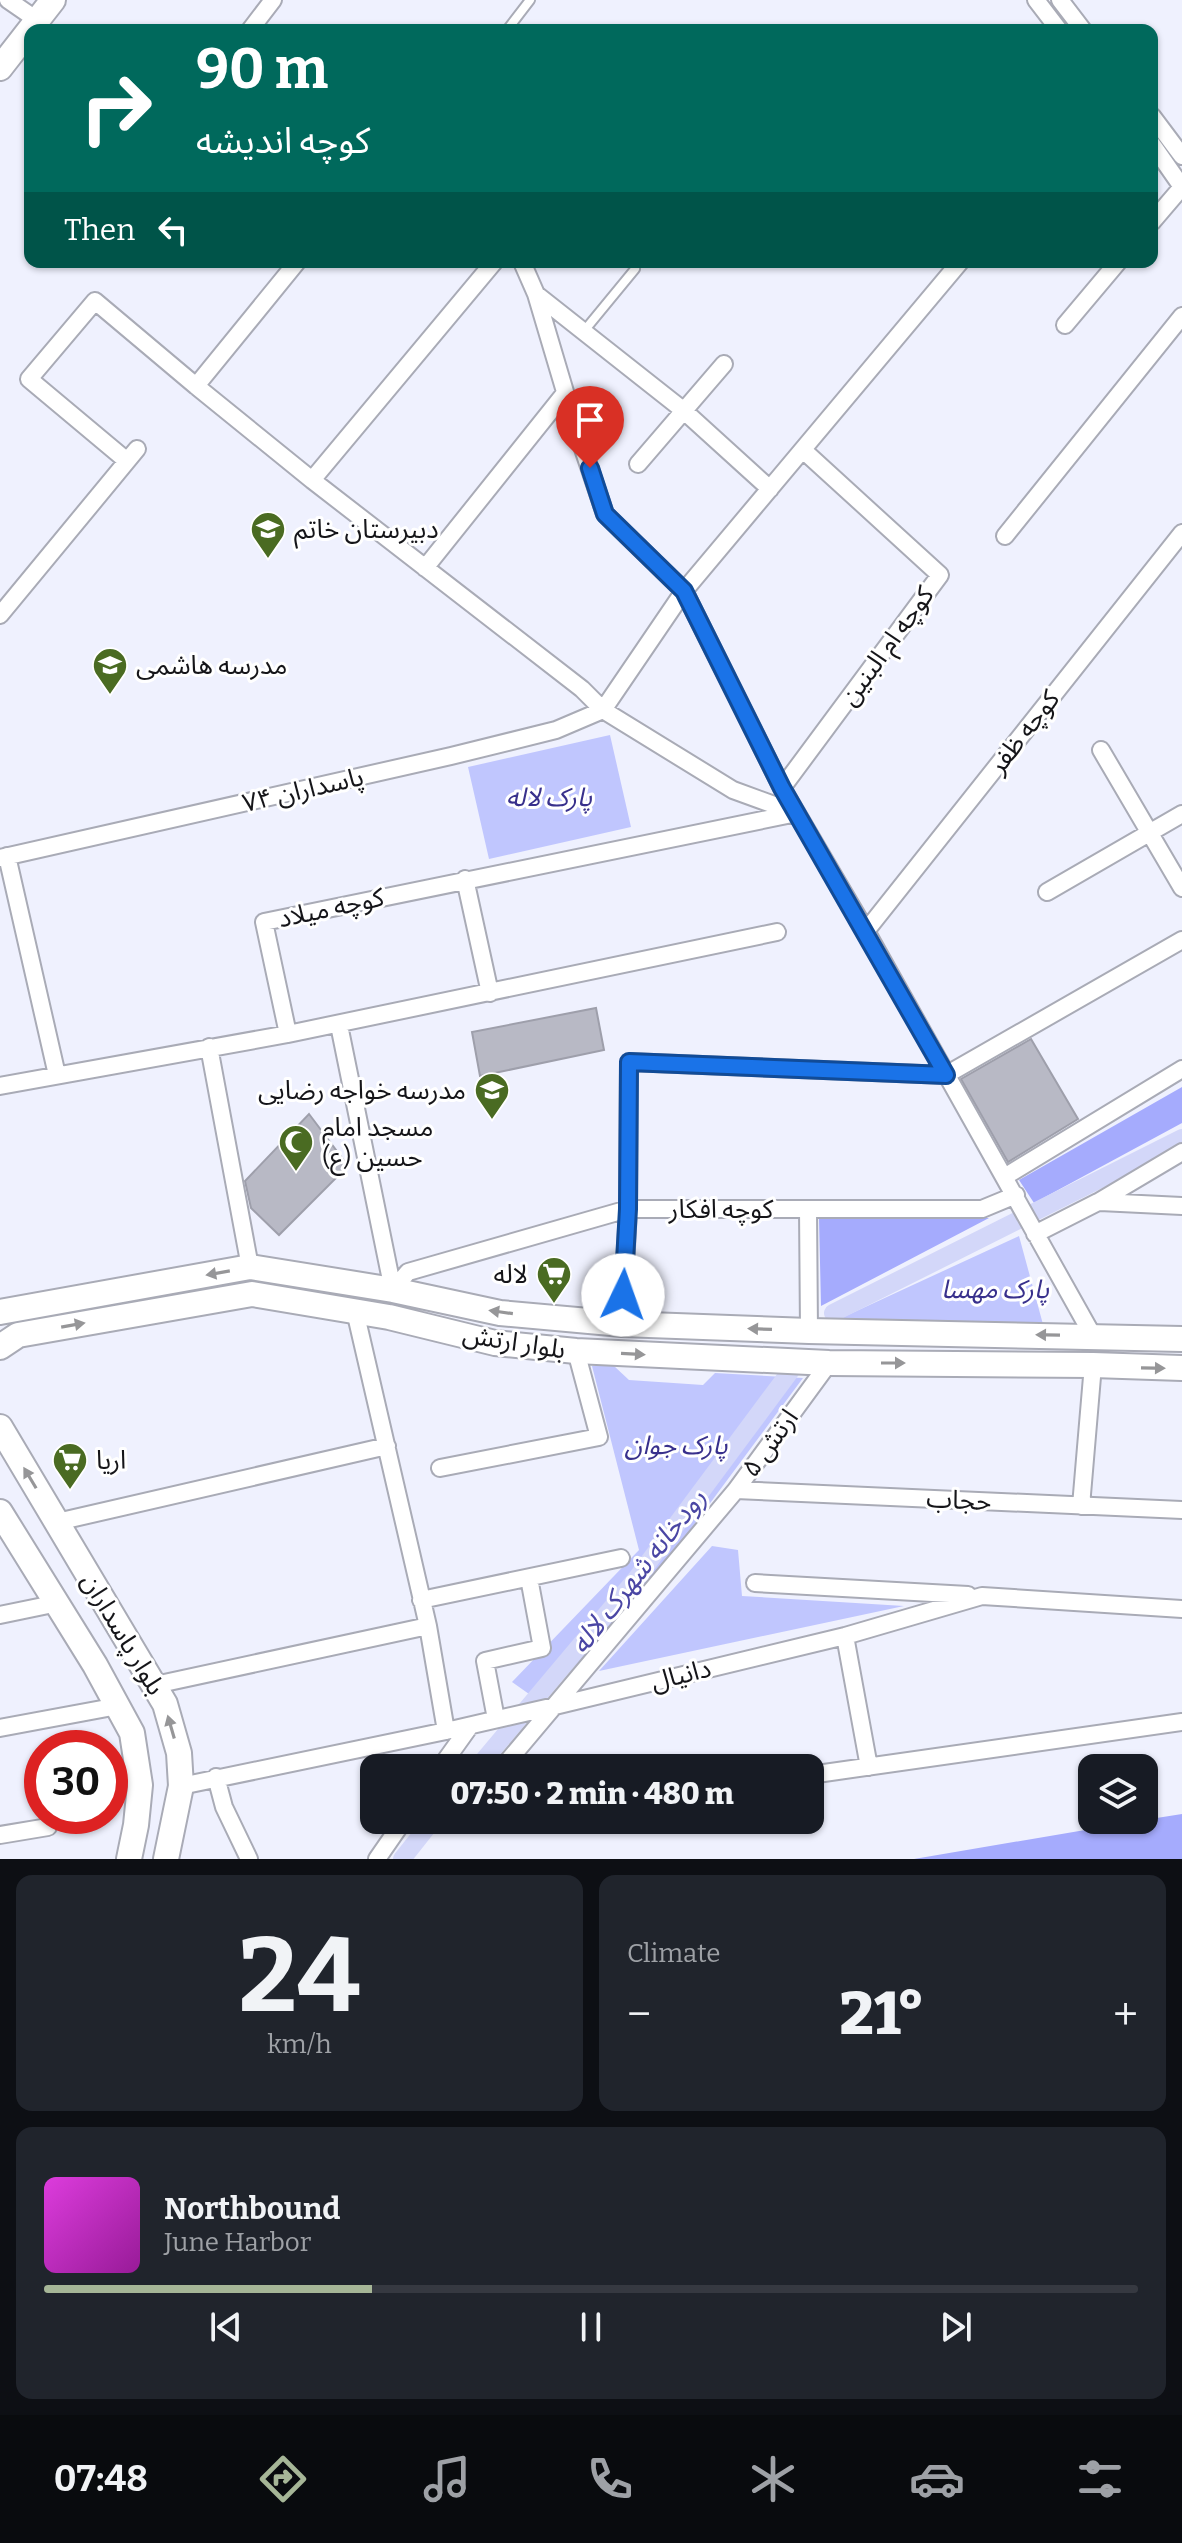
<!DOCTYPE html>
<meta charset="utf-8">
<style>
:root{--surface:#171b24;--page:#20242c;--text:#f1f3f6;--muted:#9ea1a6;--line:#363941;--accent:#a6b697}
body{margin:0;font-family:Bitter,"Noto Sans Arabic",serif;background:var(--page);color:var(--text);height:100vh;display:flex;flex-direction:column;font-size:30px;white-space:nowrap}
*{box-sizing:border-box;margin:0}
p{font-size:26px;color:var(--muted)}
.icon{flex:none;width:44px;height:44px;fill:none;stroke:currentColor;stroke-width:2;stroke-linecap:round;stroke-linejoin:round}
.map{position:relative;height:1859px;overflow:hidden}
.sheet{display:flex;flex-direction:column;gap:16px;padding:16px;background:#0d0f14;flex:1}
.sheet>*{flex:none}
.banner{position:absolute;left:24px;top:24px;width:1134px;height:244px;border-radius:16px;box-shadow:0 2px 6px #0004;background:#00695c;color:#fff;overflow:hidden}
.fabs{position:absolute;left:1078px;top:1754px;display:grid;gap:16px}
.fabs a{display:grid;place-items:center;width:80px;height:80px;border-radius:16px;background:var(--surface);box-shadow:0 2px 6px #0004;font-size:40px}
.speed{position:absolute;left:24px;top:1730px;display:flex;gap:16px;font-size:40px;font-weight:700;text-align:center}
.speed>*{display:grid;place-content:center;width:104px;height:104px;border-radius:50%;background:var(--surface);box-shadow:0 2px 6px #0004;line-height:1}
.speed .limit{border:12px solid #d22;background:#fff;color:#111}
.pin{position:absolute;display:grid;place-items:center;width:68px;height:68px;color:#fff;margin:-82px -34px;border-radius:50% 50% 50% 0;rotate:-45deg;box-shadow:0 0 8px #0007}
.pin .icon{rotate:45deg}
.me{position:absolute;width:88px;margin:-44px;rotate:3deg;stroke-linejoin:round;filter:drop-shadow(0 0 6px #0008)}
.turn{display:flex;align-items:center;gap:28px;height:168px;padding:0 40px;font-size:36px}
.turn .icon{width:104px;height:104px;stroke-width:2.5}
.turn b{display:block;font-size:56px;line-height:68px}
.then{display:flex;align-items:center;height:76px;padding:0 40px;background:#0003;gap:16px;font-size:30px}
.big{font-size:60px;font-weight:800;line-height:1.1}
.sheet .tile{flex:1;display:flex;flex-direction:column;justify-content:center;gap:12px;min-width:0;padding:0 28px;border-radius:16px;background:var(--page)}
.sheet .dial{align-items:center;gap:0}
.dial b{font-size:104px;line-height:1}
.song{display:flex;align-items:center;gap:24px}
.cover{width:96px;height:96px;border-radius:12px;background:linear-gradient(135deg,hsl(300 70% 55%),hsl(300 70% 35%))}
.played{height:8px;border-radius:4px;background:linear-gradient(90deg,var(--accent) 30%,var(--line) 30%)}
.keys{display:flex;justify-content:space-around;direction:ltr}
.heat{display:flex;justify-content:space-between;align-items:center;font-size:44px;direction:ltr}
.sheet .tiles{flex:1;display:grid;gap:16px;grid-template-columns:1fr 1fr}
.tile:last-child{grid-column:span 2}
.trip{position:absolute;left:360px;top:1754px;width:464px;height:80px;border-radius:16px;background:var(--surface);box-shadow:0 2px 6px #0004;font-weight:800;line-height:80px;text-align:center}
.tab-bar{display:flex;height:128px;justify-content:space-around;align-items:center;background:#090b0e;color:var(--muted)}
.tab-bar .icon{width:56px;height:56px}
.tab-bar .selected{color:var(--accent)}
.tab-bar b{font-size:36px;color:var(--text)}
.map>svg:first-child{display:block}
</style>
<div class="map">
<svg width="1182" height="1859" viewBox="0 0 1182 1859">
<rect width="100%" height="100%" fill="#eff1fe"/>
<path fill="#c0c6fe" d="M 610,735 L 631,827 L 489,859 L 468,767 Z
M 1019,1236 L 1044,1328 L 837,1320 Z
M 592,1366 L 614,1366 L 629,1380 L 703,1385 L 715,1373 L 803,1378 L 656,1576 L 553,1690 L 529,1694 L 512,1682 L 639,1550 Z
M 712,1546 L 738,1550 L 742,1596 L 904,1606 L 599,1671 Z"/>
<path fill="#a5abfd" d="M 1182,1087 L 1182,1123 L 1034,1203 L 1019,1180 Z
M 819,1218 L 989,1218 L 821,1306 Z
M 1182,1814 L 1182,1859 L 914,1859 L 1144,1820 Z"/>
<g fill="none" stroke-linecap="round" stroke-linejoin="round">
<path stroke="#d3d7f9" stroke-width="18" d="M 833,1313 L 1182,1138
M 477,1768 L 636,1579 L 792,1369
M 402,1859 L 433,1820"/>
</g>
<path fill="#b8b9c5" stroke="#9e9fab" stroke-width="2" d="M 596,1008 L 604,1050 L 480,1076 L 472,1032 Z
M 1031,1039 L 1078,1119 L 1008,1162 L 961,1079 Z
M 309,1114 L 348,1166 L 279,1235 L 251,1208 L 245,1181 Z"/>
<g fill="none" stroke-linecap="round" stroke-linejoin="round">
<g stroke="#a9abb6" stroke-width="12">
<path id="lane" d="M 507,30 L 530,0
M 584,331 L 635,269"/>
</g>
<g stroke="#a9abb6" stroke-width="20">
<path id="street" d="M 8,0 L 37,20
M 1036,0 L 1059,30
M 1060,0 L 1083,30
M 250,30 L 273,0
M 1152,116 L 1182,156
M 1152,144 L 1182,187 L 1152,222
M 297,262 L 196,386 L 312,480 L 582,689 L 603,710 L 733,790 L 796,813
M 522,262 L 536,294 L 574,422 L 605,514 L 684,591 L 782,788 L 866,931 L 1093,1336
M 536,294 L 683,410 L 770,489
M 1065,325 L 1118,262
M 127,461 L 29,379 L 95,301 L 196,386
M 638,464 L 724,364
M 312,480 L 494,262
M 1005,536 L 1182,316
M 425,568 L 565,393
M 0,615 L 137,449
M 603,710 L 684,591 L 960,262
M 1101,750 L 1182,888
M 782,788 L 940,575 L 803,450
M 7,856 L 57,1075
M 0,858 L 451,756 L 556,730 L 603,710
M 465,879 L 490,993
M 1047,892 L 1182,814
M 866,931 L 1182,533
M 339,1025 L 393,1290
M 288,1034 L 777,932
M 209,1047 L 250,1267
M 0,1086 L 288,1034 L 264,922 L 797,813
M 1006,1176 L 1182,1069
M 1100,1202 L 1182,1206
M 808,1209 L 809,1331
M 1035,1234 L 1098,1202 L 1182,1152
M 393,1290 L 408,1272 L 628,1209 L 982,1209 L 1016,1195
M 355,1311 L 428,1626 L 446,1731
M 622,1324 L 628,1209 L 629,1062 L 946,1075 L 1182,940
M 440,1468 L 599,1437 L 576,1351
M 736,1490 L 1182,1510
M 1081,1506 L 1093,1365
M 57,1522 L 387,1446
M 755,1583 L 968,1595
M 421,1600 L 621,1558
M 0,1615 L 58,1603
M 845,1636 L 869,1767
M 155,1685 L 428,1626
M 496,1719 L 485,1661 L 542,1648 L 529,1578
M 0,1728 L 118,1706
M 440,1768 L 470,1726
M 502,1768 L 736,1490 L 829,1363
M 810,1775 L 1182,1722
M 216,1777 L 224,1807 L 249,1859
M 181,1786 L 446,1731 L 555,1706 L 845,1636 L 982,1596 L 1182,1609
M 457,1820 L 456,1822 L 468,1820
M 0,1835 L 48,1827
M 377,1859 L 404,1820"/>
</g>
<g stroke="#a9abb6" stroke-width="28">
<path id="secondary" d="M 0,68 L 53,0
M 0,1312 L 250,1267 L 393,1290 L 500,1313 L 622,1324 L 809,1331 L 1182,1339
M 0,1347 L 18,1335 L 252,1294 L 389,1317 L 495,1343 L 576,1351 L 829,1363 L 1093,1365 L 1182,1368
M 0,1427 L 165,1704 L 179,1753 L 181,1786 L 166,1859
M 0,1512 L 95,1665 L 132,1733 L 140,1785 L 136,1825 L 129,1859"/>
</g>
<use href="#lane" stroke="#fff" stroke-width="8"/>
<use href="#street" stroke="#fff" stroke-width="16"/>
<use href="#secondary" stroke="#fff" stroke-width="24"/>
</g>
<defs><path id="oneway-solid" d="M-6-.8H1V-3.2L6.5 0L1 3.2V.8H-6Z" transform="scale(2)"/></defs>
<g fill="#969698">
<use href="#oneway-solid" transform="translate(218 1273) rotate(170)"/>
<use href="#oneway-solid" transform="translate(501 1312) rotate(-172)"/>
<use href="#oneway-solid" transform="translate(73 1325) rotate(-10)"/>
<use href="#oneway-solid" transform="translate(760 1329) rotate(-178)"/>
<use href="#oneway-solid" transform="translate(1048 1335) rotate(-179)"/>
<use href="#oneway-solid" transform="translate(633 1354) rotate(3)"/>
<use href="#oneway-solid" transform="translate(893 1363)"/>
<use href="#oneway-solid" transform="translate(1153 1368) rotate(1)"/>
<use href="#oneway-solid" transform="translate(30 1478) rotate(-121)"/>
<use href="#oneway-solid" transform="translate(171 1727) rotate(-106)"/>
</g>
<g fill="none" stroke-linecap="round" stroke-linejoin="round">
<g stroke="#114b97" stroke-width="20">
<path id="route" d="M 590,468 L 605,514 L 684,591 L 782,788 L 946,1075 L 629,1062 L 628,1209 L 623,1295"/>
</g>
<use href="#route" stroke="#1a73e8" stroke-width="14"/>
</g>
<defs>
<g id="school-pin" transform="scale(1.8)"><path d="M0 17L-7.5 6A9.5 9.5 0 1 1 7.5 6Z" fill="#4a6b22" stroke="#fff"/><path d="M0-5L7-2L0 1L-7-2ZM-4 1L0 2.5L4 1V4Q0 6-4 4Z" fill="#fff"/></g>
<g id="mosque-pin" transform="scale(1.8)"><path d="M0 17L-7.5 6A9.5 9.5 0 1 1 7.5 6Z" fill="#4a6b22" stroke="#fff"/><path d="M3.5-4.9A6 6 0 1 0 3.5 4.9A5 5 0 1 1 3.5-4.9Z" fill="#fff"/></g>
<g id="supermarket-pin" transform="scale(1.8)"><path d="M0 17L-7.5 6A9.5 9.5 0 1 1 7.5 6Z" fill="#4a6b22" stroke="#fff"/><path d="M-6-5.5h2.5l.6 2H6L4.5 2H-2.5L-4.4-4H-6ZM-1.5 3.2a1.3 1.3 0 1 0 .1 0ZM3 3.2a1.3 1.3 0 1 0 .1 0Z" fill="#fff"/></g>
</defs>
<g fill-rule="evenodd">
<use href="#school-pin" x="268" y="529"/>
<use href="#school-pin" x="110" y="665"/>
<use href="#school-pin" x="492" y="1090"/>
<use href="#mosque-pin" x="296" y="1142"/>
<use href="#supermarket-pin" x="554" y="1274"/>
<use href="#supermarket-pin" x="70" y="1460"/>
</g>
<g text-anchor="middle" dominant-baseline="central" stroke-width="6" stroke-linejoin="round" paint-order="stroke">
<g font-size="26" fill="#151519" stroke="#fff" text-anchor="start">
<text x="294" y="529">دبیرستان خاتم</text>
<text x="136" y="665">مدرسه هاشمی</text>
<text x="466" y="1090" text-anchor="end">مدرسه خواجه رضایی</text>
<text x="322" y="1127">مسجد امام<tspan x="322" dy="30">حسین (ع)</tspan></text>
<text x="528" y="1274" text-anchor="end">لاله</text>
<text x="96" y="1460">اریا</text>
</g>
<g font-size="26" fill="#151519" stroke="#fff">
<text transform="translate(887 646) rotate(-54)">کوچه ام البنین</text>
<text transform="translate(1024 732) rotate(-52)">کوچه ظفر</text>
<text transform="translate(303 790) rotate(-13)">پاسداران ۷۴</text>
<text transform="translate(331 908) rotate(-12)">کوچه میلاد</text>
<text x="721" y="1209">کوچه افکار</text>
<text transform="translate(514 1342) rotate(9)">بلوار ارتش</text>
<text transform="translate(770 1443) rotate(-54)">ارتش ۵</text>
<text transform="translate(959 1500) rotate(3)">حجاب</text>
<text transform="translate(123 1634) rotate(59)">بلوار پاسداران</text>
<text transform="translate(681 1675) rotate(-14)">دانیال</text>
</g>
<g font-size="26" font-style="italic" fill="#38308c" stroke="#fff">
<text x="549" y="797">پارک لاله</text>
<text x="995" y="1289">پارک مهسا</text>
<text x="676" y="1445">پارک جوان</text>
</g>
<g font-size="28" font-style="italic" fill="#4a46a4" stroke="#fff">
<text transform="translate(638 1571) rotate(-52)">رودخانه شهرک لاله</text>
</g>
</g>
</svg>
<div class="fabs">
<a><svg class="icon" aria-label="layers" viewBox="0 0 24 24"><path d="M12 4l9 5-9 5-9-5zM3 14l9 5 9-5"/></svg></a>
</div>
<div class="speed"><div class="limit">30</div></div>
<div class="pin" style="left:590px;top:468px;background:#d93025"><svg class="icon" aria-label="arrive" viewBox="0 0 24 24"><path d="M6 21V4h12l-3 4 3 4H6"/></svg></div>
<svg class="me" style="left:623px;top:1295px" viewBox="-20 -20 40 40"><circle r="19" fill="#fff"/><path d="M0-13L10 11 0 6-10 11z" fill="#1a73e8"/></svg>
<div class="trip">07:50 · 2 min · 480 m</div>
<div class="banner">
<div class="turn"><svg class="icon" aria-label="right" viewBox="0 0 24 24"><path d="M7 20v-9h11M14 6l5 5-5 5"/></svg><div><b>90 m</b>کوچه اندیشه</div></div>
<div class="then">Then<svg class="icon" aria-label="left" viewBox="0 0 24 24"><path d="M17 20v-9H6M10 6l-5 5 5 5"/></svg></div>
</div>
</div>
<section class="sheet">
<div class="tiles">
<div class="tile dial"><b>24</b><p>km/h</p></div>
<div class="tile"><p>Climate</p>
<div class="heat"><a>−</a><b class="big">21°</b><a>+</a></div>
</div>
<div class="tile">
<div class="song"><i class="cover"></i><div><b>Northbound</b><p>June Harbor</p></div></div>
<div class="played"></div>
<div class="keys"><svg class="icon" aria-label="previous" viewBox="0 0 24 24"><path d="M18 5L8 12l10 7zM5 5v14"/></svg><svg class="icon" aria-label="pause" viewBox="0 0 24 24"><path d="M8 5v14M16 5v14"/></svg><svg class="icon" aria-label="next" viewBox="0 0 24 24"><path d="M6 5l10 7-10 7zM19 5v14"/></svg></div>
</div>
</div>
</section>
<nav class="tab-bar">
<b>07:48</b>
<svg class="icon selected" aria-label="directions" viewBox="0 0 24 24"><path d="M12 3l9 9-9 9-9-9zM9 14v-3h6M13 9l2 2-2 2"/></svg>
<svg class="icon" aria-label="music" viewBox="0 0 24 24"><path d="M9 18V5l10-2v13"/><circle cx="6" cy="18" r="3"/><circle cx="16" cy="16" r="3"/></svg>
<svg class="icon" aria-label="phone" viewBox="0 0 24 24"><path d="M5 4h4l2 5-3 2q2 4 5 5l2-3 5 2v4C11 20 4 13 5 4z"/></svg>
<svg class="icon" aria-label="climate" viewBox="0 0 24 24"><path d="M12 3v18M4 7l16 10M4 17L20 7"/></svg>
<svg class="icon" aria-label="car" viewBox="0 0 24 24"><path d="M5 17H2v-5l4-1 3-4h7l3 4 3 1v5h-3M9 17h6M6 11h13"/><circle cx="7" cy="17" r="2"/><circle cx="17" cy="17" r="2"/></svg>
<svg class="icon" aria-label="filters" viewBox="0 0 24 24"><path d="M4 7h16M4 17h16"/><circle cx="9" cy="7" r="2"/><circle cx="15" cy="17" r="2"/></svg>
</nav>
